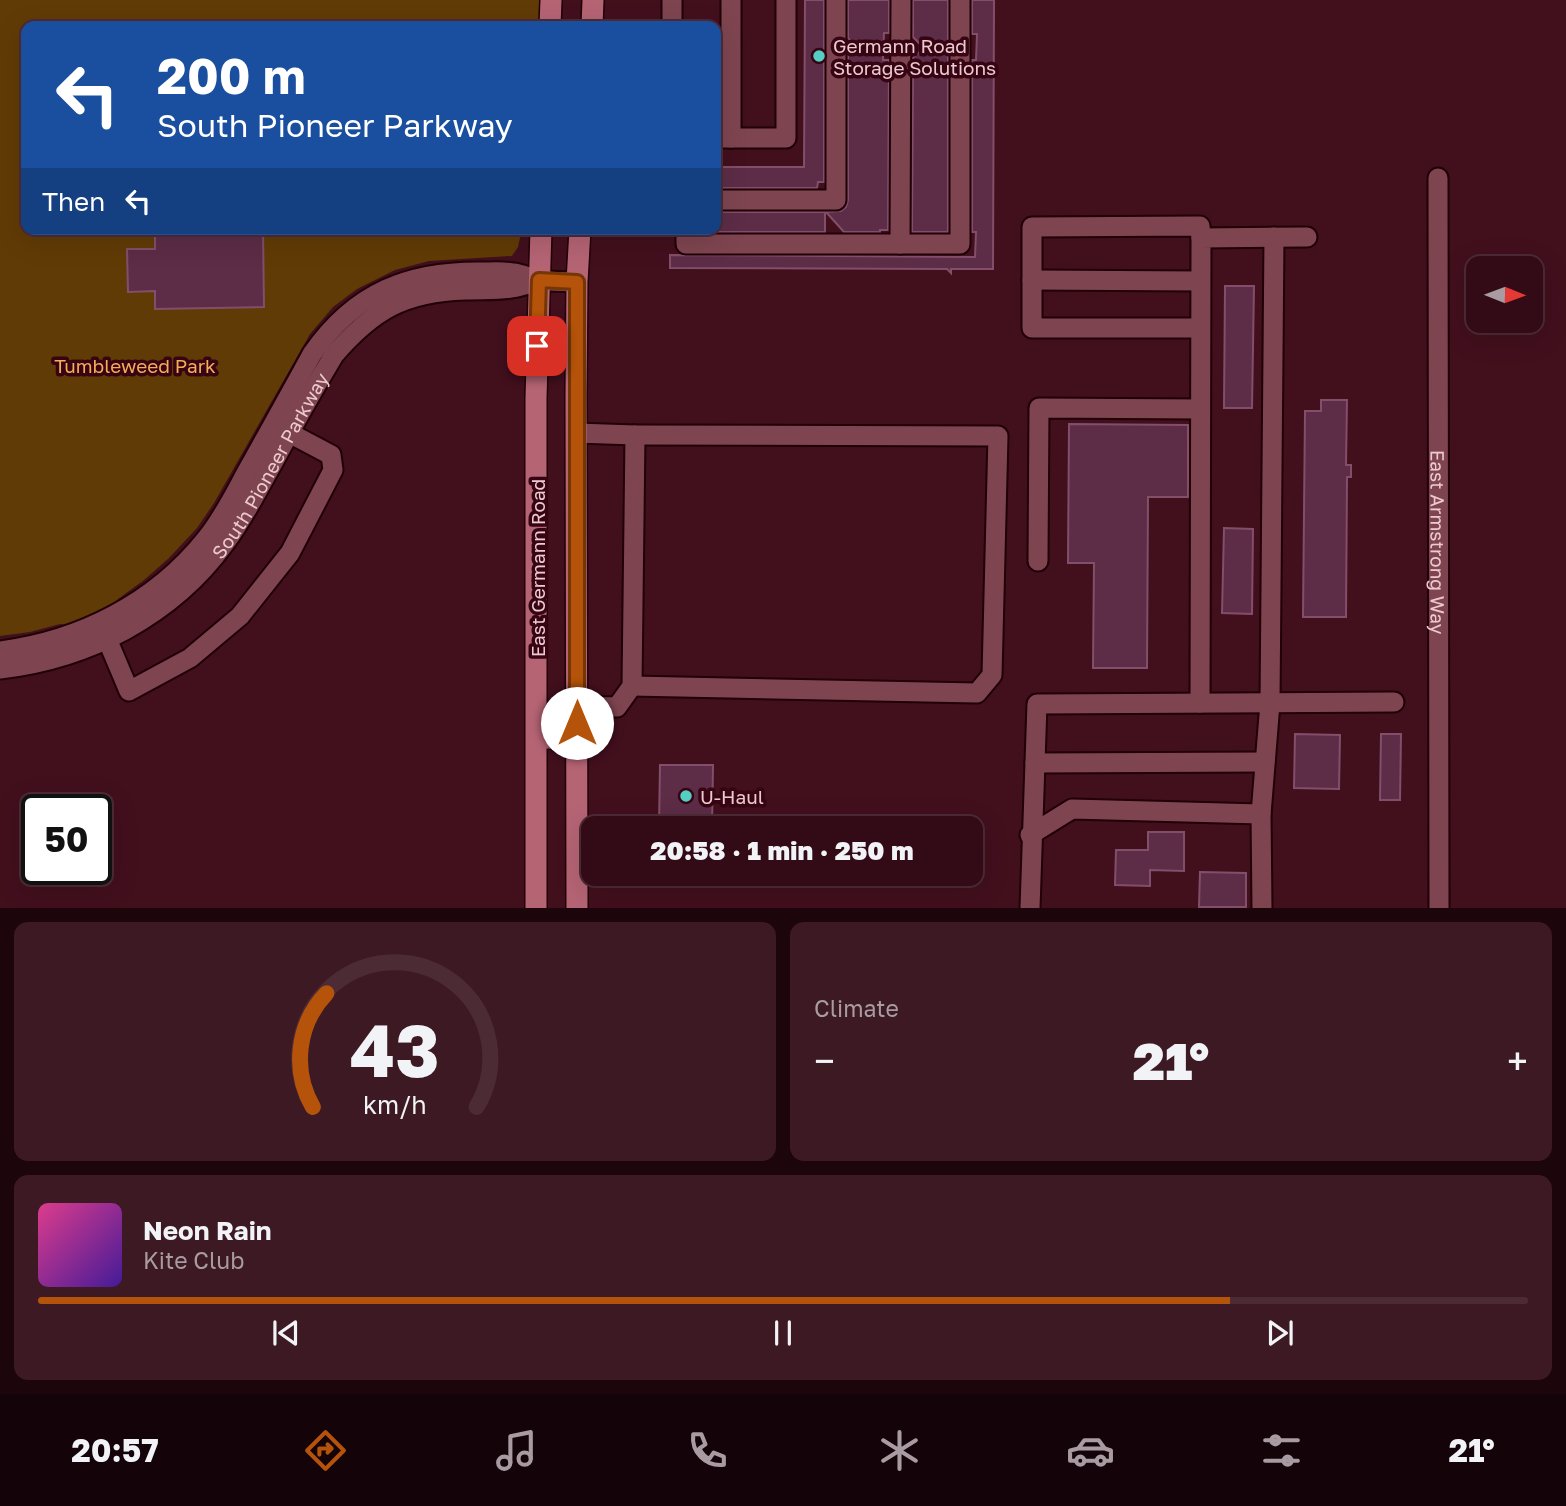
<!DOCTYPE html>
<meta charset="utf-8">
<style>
:root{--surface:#320b16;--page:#3d1923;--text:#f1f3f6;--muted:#a89ba1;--line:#4d2b35;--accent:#b45309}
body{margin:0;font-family:"Golos Text",sans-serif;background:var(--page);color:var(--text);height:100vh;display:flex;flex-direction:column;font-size:26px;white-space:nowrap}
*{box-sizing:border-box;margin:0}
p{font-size:23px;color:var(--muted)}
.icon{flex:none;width:38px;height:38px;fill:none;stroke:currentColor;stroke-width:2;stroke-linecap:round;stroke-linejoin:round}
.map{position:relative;height:908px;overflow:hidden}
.drawer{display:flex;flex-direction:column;gap:14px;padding:14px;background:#1c060c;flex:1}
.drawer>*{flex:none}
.top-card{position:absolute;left:21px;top:21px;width:700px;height:214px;border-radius:14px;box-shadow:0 7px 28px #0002,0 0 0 2px var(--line);background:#1a4fa0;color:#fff;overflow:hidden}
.needle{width:46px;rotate:91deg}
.controls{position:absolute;left:1466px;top:256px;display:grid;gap:14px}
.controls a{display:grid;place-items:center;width:77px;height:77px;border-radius:14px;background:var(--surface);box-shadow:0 7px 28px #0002,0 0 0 2px var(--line);font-size:35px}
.speed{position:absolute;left:21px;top:794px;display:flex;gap:14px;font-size:35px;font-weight:700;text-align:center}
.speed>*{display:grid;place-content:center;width:91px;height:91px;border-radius:50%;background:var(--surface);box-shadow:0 7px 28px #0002,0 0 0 2px var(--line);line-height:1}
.speed .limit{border:4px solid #111;border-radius:10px;background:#fff;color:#111}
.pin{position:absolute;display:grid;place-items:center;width:60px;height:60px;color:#fff;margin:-30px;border-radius:14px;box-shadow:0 4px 10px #0006}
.me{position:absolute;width:77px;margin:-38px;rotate:0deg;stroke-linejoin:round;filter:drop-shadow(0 0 5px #0008)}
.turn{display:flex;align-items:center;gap:24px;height:147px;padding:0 21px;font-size:32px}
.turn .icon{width:91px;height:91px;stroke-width:2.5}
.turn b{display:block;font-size:49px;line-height:60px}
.then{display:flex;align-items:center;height:66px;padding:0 21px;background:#0003;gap:14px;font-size:26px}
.big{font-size:52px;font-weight:800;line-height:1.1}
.drawer .tile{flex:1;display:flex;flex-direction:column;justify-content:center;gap:10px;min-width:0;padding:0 24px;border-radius:14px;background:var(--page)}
.drawer .dial{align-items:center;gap:0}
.dial svg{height:182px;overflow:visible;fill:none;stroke:var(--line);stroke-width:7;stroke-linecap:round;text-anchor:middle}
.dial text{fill:var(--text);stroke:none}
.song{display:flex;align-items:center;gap:21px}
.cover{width:84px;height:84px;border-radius:10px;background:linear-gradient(135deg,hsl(330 70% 55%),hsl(260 70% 35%))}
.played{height:7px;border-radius:4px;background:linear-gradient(90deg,var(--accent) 80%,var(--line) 80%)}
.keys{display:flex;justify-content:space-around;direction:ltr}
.heat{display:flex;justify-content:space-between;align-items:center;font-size:38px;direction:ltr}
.drawer .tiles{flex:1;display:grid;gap:14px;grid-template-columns:1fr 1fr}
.tile:last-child{grid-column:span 2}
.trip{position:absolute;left:581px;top:816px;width:402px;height:70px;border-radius:14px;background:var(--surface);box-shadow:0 7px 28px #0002,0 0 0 2px var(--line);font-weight:800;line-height:70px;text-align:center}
.tab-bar{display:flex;height:112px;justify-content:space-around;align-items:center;background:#140409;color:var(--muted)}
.tab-bar .icon{width:49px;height:49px}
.tab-bar .active{color:var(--accent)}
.tab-bar b{font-size:32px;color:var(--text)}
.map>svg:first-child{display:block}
</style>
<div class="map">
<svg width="1566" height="908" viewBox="0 0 1566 908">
<rect width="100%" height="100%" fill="#420f1d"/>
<path fill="#613b06" d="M 0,0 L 540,0 L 539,26 L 26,26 L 26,229 L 522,229 L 518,247 L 512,256 L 429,261 L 395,270 L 357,289 L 333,307 L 310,334 L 214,503 L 197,528 L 169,558 L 144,580 L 118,599 L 113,607 L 73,626 L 60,624 L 30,632 L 0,636 Z"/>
<path fill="#5d2c47" stroke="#834e69" stroke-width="2" d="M 805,0 L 824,0 L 824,182 L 818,182 L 817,188 L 716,188 L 716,167 L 804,167 Z
M 848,0 L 889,0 L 889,33 L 884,33 L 883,60 L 889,60 L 888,230 L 880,230 L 880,232 L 844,232 L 826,212 L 841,211 L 846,207 L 848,200 L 848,55 L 858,47 L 848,38 Z
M 913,0 L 948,0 L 948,232 L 912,232 L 913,58 L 924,48 L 913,37 Z
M 972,0 L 994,0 L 993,269 L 951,269 L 951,273 L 947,269 L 670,268 L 670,255 L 975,257 L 976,232 L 972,232 L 972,60 L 976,60 L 977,34 L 972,34 Z
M 716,212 L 825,212 L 825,232 L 698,232 L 698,229 L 716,229 Z
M 155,229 L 263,229 L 264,307 L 155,309 L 155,291 L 128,292 L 127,249 L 155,249 Z
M 1225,286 L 1254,286 L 1252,408 L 1224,408 Z
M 1321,400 L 1347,400 L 1346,465 L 1351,465 L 1351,477 L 1347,477 L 1346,617 L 1303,617 L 1305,411 L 1321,411 Z
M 1069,424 L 1188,425 L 1188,497 L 1148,497 L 1147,668 L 1093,668 L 1094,563 L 1068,563 Z
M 1224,528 L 1253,529 L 1252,614 L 1222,613 Z
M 1295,734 L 1340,735 L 1339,789 L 1294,788 Z
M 1381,734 L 1401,734 L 1400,800 L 1380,800 Z
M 660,765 L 713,765 L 712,828 L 659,828 Z
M 1148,832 L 1184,832 L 1184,871 L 1150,870 L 1150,886 L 1115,885 L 1116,850 L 1148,850 Z
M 1200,872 L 1246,873 L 1246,907 L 1199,907 Z"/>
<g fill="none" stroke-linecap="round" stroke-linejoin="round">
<g stroke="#210008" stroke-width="23">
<g id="minor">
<path d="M 731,0 L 731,138"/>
<path d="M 672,26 L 672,0"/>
<path d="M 716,138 L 786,138 L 786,0"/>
<path id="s1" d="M 1438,178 L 1439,908"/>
<path d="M 716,200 L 836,200 L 836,0"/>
<path d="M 686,229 L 686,244 L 960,244 L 960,0"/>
<path d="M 900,244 L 901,0"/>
<path d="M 1032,280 L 1200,281"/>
<path d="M 1200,328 L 1032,328 L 1032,227 L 1200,226 L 1201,238"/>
<path d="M 576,433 L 635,435 L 632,686 L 617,707 L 577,706"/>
<path d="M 1038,561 L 1039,408 L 1200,409"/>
<path d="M 102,627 L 129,691 L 190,658 L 240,616 L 290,553 L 333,470 L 331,455 L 278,427"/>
<path d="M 0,651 C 80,641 155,603 206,539 C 224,517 236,491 250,466 C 271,428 292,391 312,354 C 355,292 409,271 482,272 C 492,272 503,271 514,273 C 523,274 531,279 539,280 C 551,282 565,281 577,282"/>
<path id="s2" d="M 0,669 C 88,659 172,616 225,543 C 244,518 258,489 274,461 C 293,425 313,390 334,355 C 373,310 404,292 465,290 C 495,289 510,292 539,280"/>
<path d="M 632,686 L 977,693 L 992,675 L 998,436 L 635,435"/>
<path d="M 1200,703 L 1201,238 L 1307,237"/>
<path d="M 1035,763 L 1265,762"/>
<path d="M 1030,835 L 1072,809 L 1261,814"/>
<path d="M 1030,908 L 1037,704 L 1394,702"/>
<path d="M 1262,908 L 1261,814 L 1270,703 L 1274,237"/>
</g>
</g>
<g stroke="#210008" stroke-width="24">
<path id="major" d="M 550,26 L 551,0
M 592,26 L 593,0
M 536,737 L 577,740
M 536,908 L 536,398 L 541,229
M 577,908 L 576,395 L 577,282 L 580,229"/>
</g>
<use href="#minor" stroke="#7e4550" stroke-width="19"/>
<use href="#major" stroke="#b56474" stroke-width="21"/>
</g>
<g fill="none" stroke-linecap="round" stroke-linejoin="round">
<g stroke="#753606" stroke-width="18">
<path id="route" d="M 537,346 L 539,280 L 577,282 L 577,723"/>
</g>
<use href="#route" stroke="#b45309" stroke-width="12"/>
</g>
<g fill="#55cec4" stroke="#360413" stroke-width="2.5">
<circle cx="819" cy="56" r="7"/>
<circle cx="686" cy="796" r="7"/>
</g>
<g text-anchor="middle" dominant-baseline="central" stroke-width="7" stroke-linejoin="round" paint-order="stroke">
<g font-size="19" fill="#edcacf" stroke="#360413" text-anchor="start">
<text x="833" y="45">Germann Road<tspan x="833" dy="22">Storage Solutions</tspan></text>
<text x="700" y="796">U-Haul</text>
</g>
<g font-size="19" fill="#f7ad55" stroke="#360413">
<text x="135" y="365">Tumbleweed Park</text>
</g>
<g font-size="19" fill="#edcacf" stroke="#360413">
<text stroke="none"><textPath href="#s2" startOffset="355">South Pioneer Parkway</textPath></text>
<text stroke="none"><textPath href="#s1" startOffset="364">East Armstrong Way</textPath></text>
<text transform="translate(537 568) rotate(-90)">East Germann Road</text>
</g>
</g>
</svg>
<div class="controls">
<a><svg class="needle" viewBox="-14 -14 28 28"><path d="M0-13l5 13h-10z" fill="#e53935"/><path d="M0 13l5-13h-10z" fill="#a89ba1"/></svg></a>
</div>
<div class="speed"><div class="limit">50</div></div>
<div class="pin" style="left:537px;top:346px;background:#d93025"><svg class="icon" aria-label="arrive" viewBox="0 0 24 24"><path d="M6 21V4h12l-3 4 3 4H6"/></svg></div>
<svg class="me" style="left:577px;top:723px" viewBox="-20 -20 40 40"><circle r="19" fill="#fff"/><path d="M0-13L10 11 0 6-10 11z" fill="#b45309"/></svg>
<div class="trip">20:58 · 1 min · 250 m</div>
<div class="top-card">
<div class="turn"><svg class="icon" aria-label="left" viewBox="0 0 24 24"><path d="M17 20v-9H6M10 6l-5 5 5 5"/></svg><div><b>200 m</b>South Pioneer Parkway</div></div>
<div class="then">Then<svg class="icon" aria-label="left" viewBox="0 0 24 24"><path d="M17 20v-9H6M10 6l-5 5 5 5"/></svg></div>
</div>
</div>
<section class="drawer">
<div class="tiles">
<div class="tile dial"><svg viewBox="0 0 100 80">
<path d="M14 69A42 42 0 1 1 86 69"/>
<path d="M14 69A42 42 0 0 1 20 19" stroke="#b45309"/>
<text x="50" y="56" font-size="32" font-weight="700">43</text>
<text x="50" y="72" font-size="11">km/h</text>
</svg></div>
<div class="tile"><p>Climate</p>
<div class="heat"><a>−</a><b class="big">21°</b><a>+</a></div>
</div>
<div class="tile">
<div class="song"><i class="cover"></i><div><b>Neon Rain</b><p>Kite Club</p></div></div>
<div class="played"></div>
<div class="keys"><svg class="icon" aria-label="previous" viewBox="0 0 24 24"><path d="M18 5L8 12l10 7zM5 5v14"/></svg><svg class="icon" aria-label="pause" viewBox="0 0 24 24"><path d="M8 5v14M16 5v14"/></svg><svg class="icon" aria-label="next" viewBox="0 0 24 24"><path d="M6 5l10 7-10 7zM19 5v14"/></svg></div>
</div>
</div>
</section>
<nav class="tab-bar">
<b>20:57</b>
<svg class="icon active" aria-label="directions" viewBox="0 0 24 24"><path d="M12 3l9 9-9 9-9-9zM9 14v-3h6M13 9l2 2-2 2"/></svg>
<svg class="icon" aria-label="music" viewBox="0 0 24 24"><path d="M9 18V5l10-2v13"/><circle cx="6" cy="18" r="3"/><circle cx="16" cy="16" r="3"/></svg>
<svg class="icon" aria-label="phone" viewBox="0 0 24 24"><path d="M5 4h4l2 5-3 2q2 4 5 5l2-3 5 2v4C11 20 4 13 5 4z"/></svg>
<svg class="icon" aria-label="climate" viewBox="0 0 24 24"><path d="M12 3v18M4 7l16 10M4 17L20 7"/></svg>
<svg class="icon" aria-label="car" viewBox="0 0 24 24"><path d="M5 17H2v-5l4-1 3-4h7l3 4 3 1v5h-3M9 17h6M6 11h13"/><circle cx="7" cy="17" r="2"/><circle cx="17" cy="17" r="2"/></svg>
<svg class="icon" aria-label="filters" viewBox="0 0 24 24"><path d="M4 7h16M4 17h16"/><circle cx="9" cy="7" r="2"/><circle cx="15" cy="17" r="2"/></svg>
<b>21°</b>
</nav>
